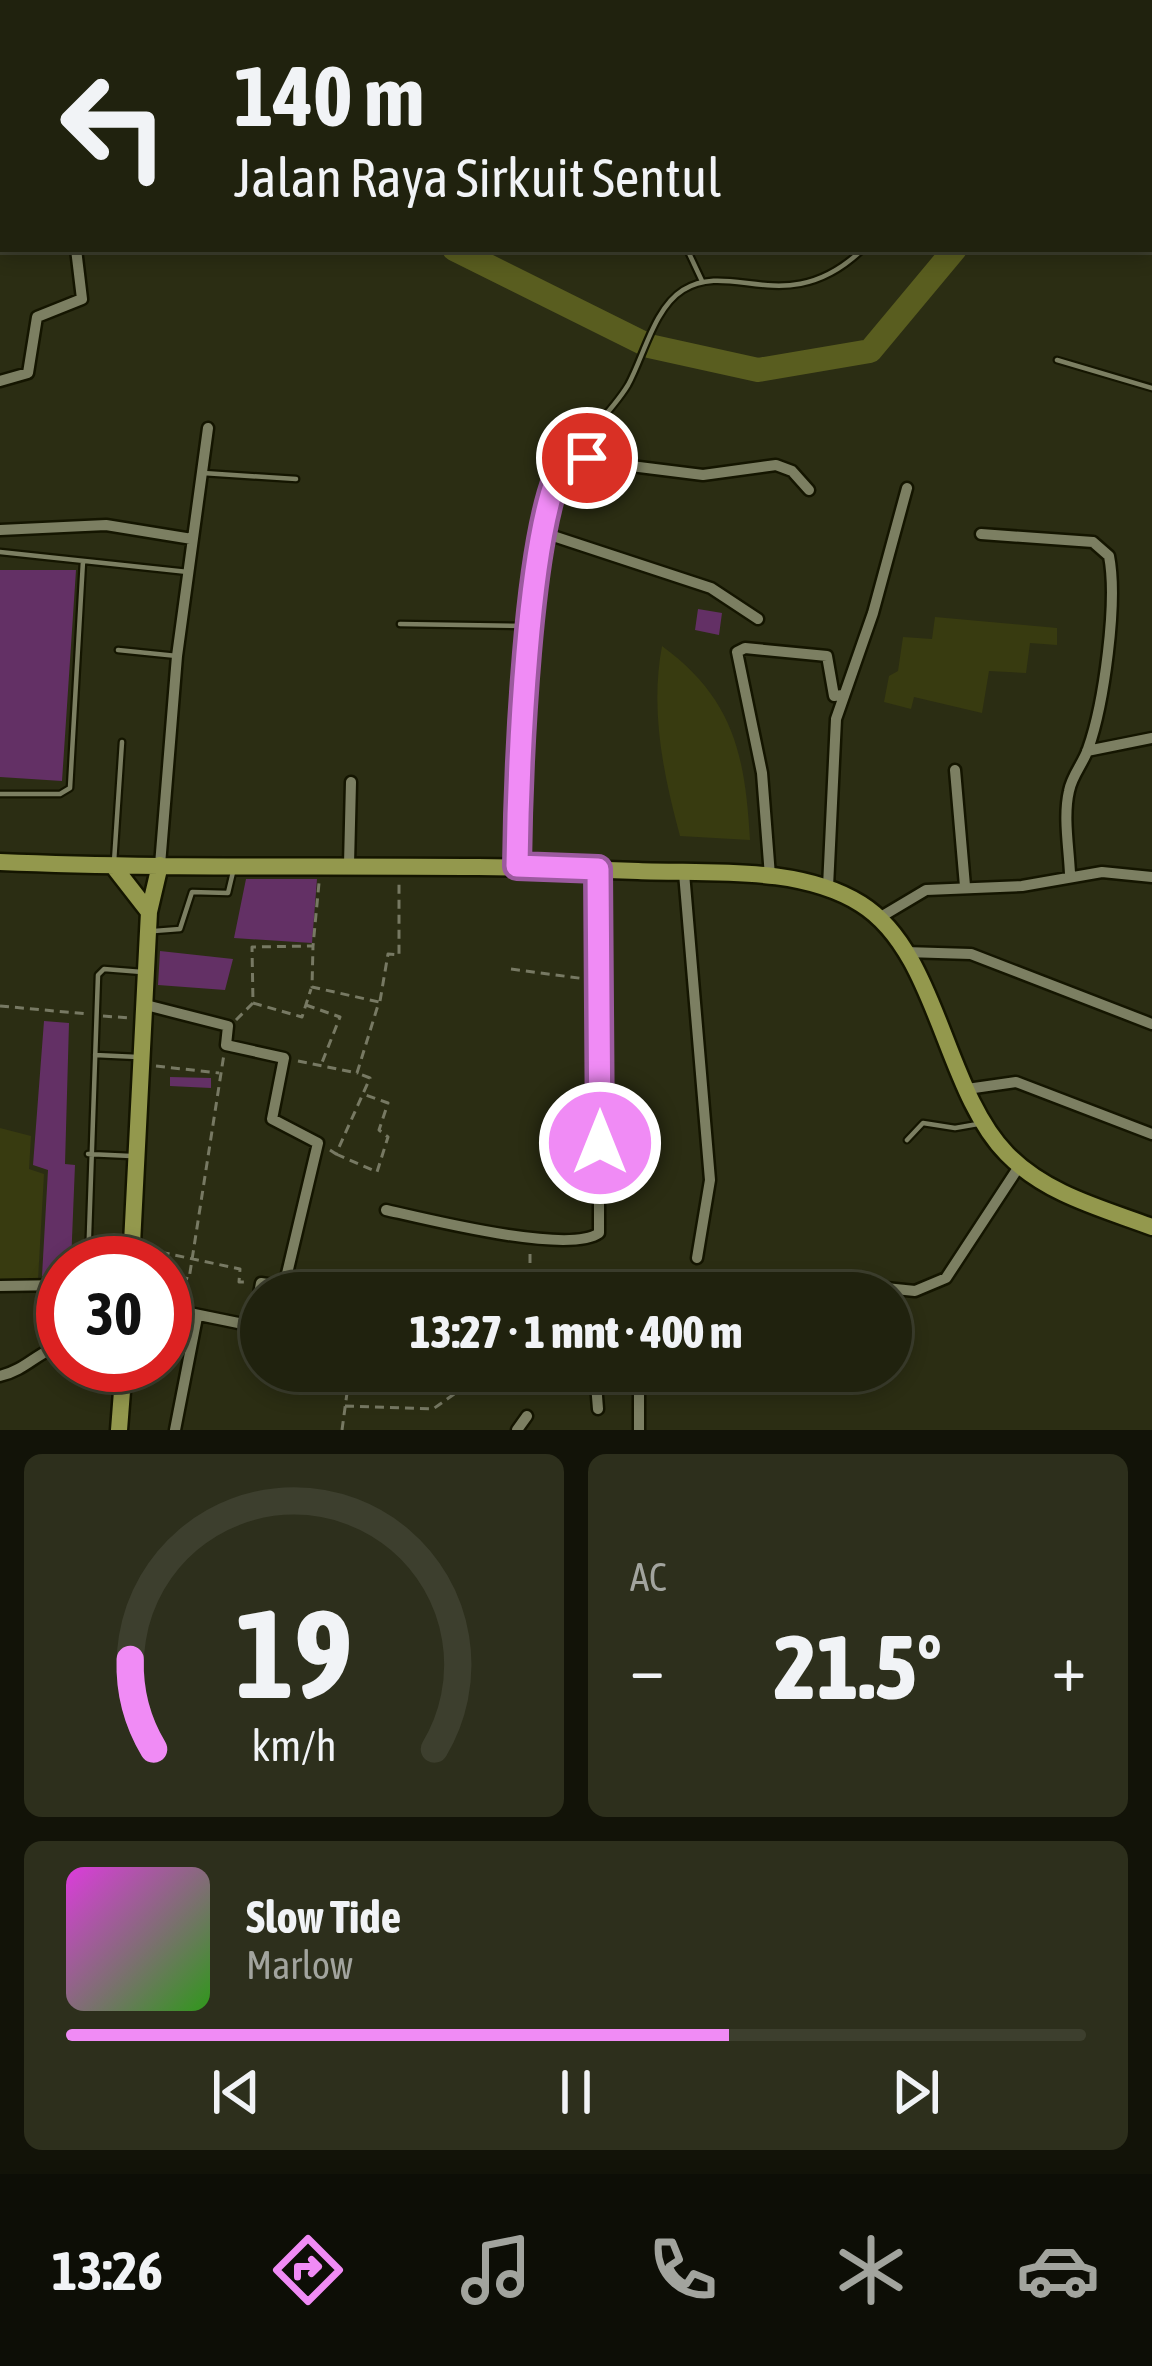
<!DOCTYPE html>
<html lang="id">
<meta charset="utf-8">
<style>
:root{--surface:#20220e;--page:#2d2f1c;--text:#f1f3f6;--muted:#a2a49e;--line:#3d3f2e;--accent:#f08bf5}
body{margin:0;font-family:"Asap Condensed",sans-serif;background:var(--page);color:var(--text);height:100vh;display:flex;flex-direction:column;font-size:45px;white-space:nowrap}
*{box-sizing:border-box;margin:0}
p{font-size:39px;color:var(--muted)}
.icon{flex:none;width:66px;height:66px;fill:none;stroke:currentColor;stroke-width:2;stroke-linecap:round;stroke-linejoin:round}
.map{position:relative;height:1430px;overflow:hidden}
.side{display:flex;flex-direction:column;gap:24px;padding:24px;background:#121308;flex:1}
.side>*{flex:none}
.guide{position:absolute;left:0px;top:0px;width:1152px;height:252px;box-shadow:0 6px 18px #0003,0 0 0 3px var(--line);background:#20220e;color:var(--text);overflow:hidden}
.speed{position:absolute;left:36px;top:1236px;display:flex;gap:24px;font-size:60px;font-weight:700;text-align:center}
.speed>*{display:grid;place-content:center;width:156px;height:156px;border-radius:50%;background:var(--surface);box-shadow:0 6px 18px #0003,0 0 0 3px var(--line);line-height:1}
.speed .limit{border:18px solid #d22;background:#fff;color:#111}
.pin{position:absolute;display:grid;place-items:center;width:102px;height:102px;color:#fff;margin:-51px;border:6px solid #fff;border-radius:50%;box-shadow:0 3px 12px #0007}
.me{position:absolute;width:132px;margin:-66px;rotate:0deg;stroke-linejoin:round;filter:drop-shadow(0 0 9px #0008)}
.turn{display:flex;align-items:center;gap:42px;height:252px;padding:0 36px;font-size:54px}
.turn .icon{width:156px;height:156px;stroke-width:2.5}
.turn b{display:block;font-size:84px;line-height:102px}
.big{font-size:90px;font-weight:800;line-height:1.1}
.side .card{flex:1;display:flex;flex-direction:column;justify-content:center;gap:18px;min-width:0;padding:0 42px;border-radius:18px;background:var(--page)}
.side .dial{align-items:center;gap:0}
.dial svg{height:312px;overflow:visible;fill:none;stroke:var(--line);stroke-width:7;stroke-linecap:round;text-anchor:middle}
.dial text{fill:var(--text);stroke:none}
.song{display:flex;align-items:center;gap:36px}
.cover{width:144px;height:144px;border-radius:18px;background:linear-gradient(135deg,hsl(300 70% 55%),hsl(110 70% 35%))}
.played{height:12px;border-radius:6px;background:linear-gradient(90deg,var(--accent) 65%,var(--line) 65%)}
.keys{display:flex;justify-content:space-around;direction:ltr}
.heat{display:flex;justify-content:space-between;align-items:center;font-size:66px;direction:ltr}
.side .tiles{flex:1;display:grid;gap:24px;grid-template-columns:1fr 1fr}
.card:last-child{grid-column:span 2}
.trip{position:absolute;left:240px;top:1272px;width:672px;height:120px;border-radius:60px;background:var(--surface);box-shadow:0 6px 18px #0003,0 0 0 3px var(--line);font-weight:800;line-height:120px;text-align:center}
.menu{display:flex;height:192px;justify-content:space-around;align-items:center;background:#0d0e06;color:var(--muted)}
.menu .icon{width:84px;height:84px}
.menu .active{color:var(--accent)}
.menu b{font-size:54px;color:var(--text)}
.map>svg:first-child{display:block}
</style>
<div class="map">
<svg width="1152" height="1430" viewBox="0 0 1152 1430">
<rect width="100%" height="100%" fill="#2b2d13"/>
<path fill="#383b10" d="M 935,617 L 1057,628 L 1057,645 L 1030,643 L 1026,673 L 989,671 L 982,713 L 914,697 L 911,709 L 884,702 L 889,676 L 898,671 L 903,637 L 932,639 Z
M 662,646 C 734,699 745,755 750,840 L 680,836 C 663,773 650,710 662,646 Z
M 0,1128 L 31,1136 L 29,1169 L 44,1174 L 38,1280 L 0,1280 Z"/>
<g fill="none" stroke-linecap="round" stroke-linejoin="round">
<path stroke="#595d1f" stroke-width="24" d="M 262,3 L 262,0
M 1149,69 L 1152,69
M 454,249 L 649,346 L 758,370 L 870,351 L 955,249"/>
</g>
<path fill="#633065" d="M 0,570 L 76,570 L 62,781 L 0,777 Z
M 698,609 L 722,613 L 719,635 L 695,630 Z
M 246,879 L 317,879 L 312,943 L 234,938 Z
M 160,951 L 233,959 L 225,990 L 158,985 Z
M 44,1021 L 69,1023 L 65,1164 L 75,1165 L 71,1263 L 63,1263 L 63,1275 L 42,1276 L 48,1170 L 33,1165 Z
M 170,1077 L 211,1078 L 211,1088 L 170,1086 Z"/>
<g fill="none" stroke-linecap="round" stroke-linejoin="round">
<g stroke="#141500" stroke-width="9">
<path id="service" d="M 608,3 L 608,0
M 712,3 L 712,0
M 1048,3 L 1049,0
M 687,249 L 702,281
M 1057,360 L 1152,388
M 569,456 C 588,433 613,410 628,385 C 644,356 654,308 683,290 C 732,259 788,321 863,249
M 203,473 L 296,479
M 0,552 L 188,572
M 400,624 L 531,626
M 118,650 L 177,656
M 0,794 L 60,794 L 70,788 L 83,561
M 114,862 L 122,742
M 154,931 L 180,929 L 192,892 L 228,893 L 233,872
M 95,1055 L 138,1057
M 907,1140 L 923,1123 L 955,1128 L 978,1124
M 88,1154 L 131,1156
M 88,1263 L 98,975 L 104,969 L 142,972"/>
</g>
<g stroke="#141500" stroke-width="15">
<path id="minor" d="M 0,54 L 3,54
M 0,152 L 3,152
M 0,381 L 28,373 L 37,317 L 82,299 L 76,249
M 0,530 L 106,525 L 192,539
M 544,533 L 711,588 L 758,619
M 981,534 L 1093,542 L 1109,556 C 1118,602 1104,704 1088,749 C 1083,764 1072,775 1069,791 C 1063,817 1069,848 1070,874
M 1087,751 L 1152,738
M 955,770 L 965,886
M 349,864 L 351,782
M 160,865 L 177,656 L 208,428
M 517,866 L 525,684 L 556,473 L 567,458 L 703,475 L 776,465 L 792,471 L 809,490
M 684,873 L 710,1180 L 697,1258
M 770,876 L 762,773 L 737,652 L 745,648 L 827,656 L 834,696 L 843,695
M 828,887 L 836,719 L 873,613 L 907,488
M 879,918 L 926,890 L 1022,886 L 1102,872 L 1152,877
M 905,952 L 971,954 L 1152,1024
M 146,1005 L 228,1026 L 226,1045 L 284,1058 L 272,1119 L 318,1143 L 285,1282 L 280,1286 L 261,1283 L 253,1326 L 165,1308
M 967,1089 L 1016,1082 L 1152,1134
M 386,1210 C 426,1219 569,1255 599,1233 L 599,869
M 0,1286 L 63,1285
M 876,1287 L 915,1291 L 946,1278 L 1020,1165
M 595,1371 L 598,1409
M 628,1371 L 639,1387 L 639,1430
M 0,1376 C 29,1369 40,1348 63,1347
M 175,1430 L 197,1317
M 517,1430 L 527,1416"/>
</g>
<g stroke="#141500" stroke-width="21">
<path id="primary" d="M 0,862 C 212,871 425,862 638,871 C 709,874 799,865 861,904 C 938,952 944,1090 1007,1154 C 1046,1194 1101,1208 1152,1227
M 114,867 L 149,912
M 131,1263 L 149,912 L 160,865
M 119,1430 L 124,1365"/>
</g>
<path stroke="#777963" stroke-width="3" stroke-dasharray="9 6" stroke-linecap="butt" d="M 511,969 L 586,979
M 380,1001 L 388,954 L 399,955 L 399,879
M 253,1003 L 302,1017 L 311,989
M 306,1005 L 340,1017 L 321,1065
M 0,1006 L 88,1014
M 103,1016 L 130,1018
M 236,1020 L 253,1003 L 252,947 L 313,946 L 319,883
M 298,1061 L 357,1073 L 379,1002 L 312,987 L 313,946
M 156,1066 L 219,1073
M 330,1150 L 336,1154 L 370,1078 L 357,1073
M 336,1154 L 377,1172 L 388,1137 L 379,1130 L 388,1103 L 363,1094
M 146,1249 L 240,1269 L 239,1282 L 247,1282
M 530,1293 L 530,1251
M 166,1295 L 170,1275 L 189,1279 L 224,1054
M 345,1406 L 433,1409 L 487,1371
M 342,1430 L 350,1371"/>
<use href="#service" stroke="#7c7f62" stroke-width="4.5"/>
<use href="#minor" stroke="#7c7f62" stroke-width="10"/>
<use href="#primary" stroke="#93984d" stroke-width="16"/>
</g>
<g fill="none" stroke-linecap="round" stroke-linejoin="round">
<g stroke="#9c5a9f" stroke-width="30">
<path id="route" d="M 587,458 L 567,458 C 526,512 518,788 517,866 L 598,869 L 600,1143"/>
</g>
<use href="#route" stroke="#f08bf5" stroke-width="21"/>
</g>
</svg>
<div class="speed"><div class="limit">30</div></div>
<div class="pin" style="left:587px;top:458px;background:#d93025"><svg class="icon" aria-label="arrive" viewBox="0 0 24 24"><path d="M6 21V4h12l-3 4 3 4H6"/></svg></div>
<svg class="me" style="left:600px;top:1143px" viewBox="-20 -20 40 40"><circle r="17" fill="#f08bf5" stroke="#fff" stroke-width="3"/><path d="M0-11L8 9 0 5-8 9z" fill="#fff"/></svg>
<div class="trip">13:27 · 1 mnt · 400 m</div>
<div class="guide">
<div class="turn"><svg class="icon" aria-label="left" viewBox="0 0 24 24"><path d="M17 20v-9H6M10 6l-5 5 5 5"/></svg><div><b>140 m</b>Jalan Raya Sirkuit Sentul</div></div>
</div>
</div>
<section class="side">
<div class="tiles">
<div class="card dial"><svg viewBox="0 0 100 80">
<path d="M14 69A42 42 0 1 1 86 69"/>
<path d="M14 69A42 42 0 0 1 8 46" stroke="#f08bf5"/>
<text x="50" y="56" font-size="32" font-weight="700">19</text>
<text x="50" y="72" font-size="11">km/h</text>
</svg></div>
<div class="card"><p>AC</p>
<div class="heat"><a>−</a><b class="big">21.5°</b><a>+</a></div>
</div>
<div class="card">
<div class="song"><i class="cover"></i><div><b>Slow Tide</b><p>Marlow</p></div></div>
<div class="played"></div>
<div class="keys"><svg class="icon" aria-label="previous" viewBox="0 0 24 24"><path d="M18 5L8 12l10 7zM5 5v14"/></svg><svg class="icon" aria-label="pause" viewBox="0 0 24 24"><path d="M8 5v14M16 5v14"/></svg><svg class="icon" aria-label="next" viewBox="0 0 24 24"><path d="M6 5l10 7-10 7zM19 5v14"/></svg></div>
</div>
</div>
</section>
<nav class="menu">
<b>13:26</b>
<svg class="icon active" aria-label="directions" viewBox="0 0 24 24"><path d="M12 3l9 9-9 9-9-9zM9 14v-3h6M13 9l2 2-2 2"/></svg>
<svg class="icon" aria-label="music" viewBox="0 0 24 24"><path d="M9 18V5l10-2v13"/><circle cx="6" cy="18" r="3"/><circle cx="16" cy="16" r="3"/></svg>
<svg class="icon" aria-label="phone" viewBox="0 0 24 24"><path d="M5 4h4l2 5-3 2q2 4 5 5l2-3 5 2v4C11 20 4 13 5 4z"/></svg>
<svg class="icon" aria-label="climate" viewBox="0 0 24 24"><path d="M12 3v18M4 7l16 10M4 17L20 7"/></svg>
<svg class="icon" aria-label="car" viewBox="0 0 24 24"><path d="M5 17H2v-5l4-1 3-4h7l3 4 3 1v5h-3M9 17h6M6 11h13"/><circle cx="7" cy="17" r="2"/><circle cx="17" cy="17" r="2"/></svg>
</nav>
